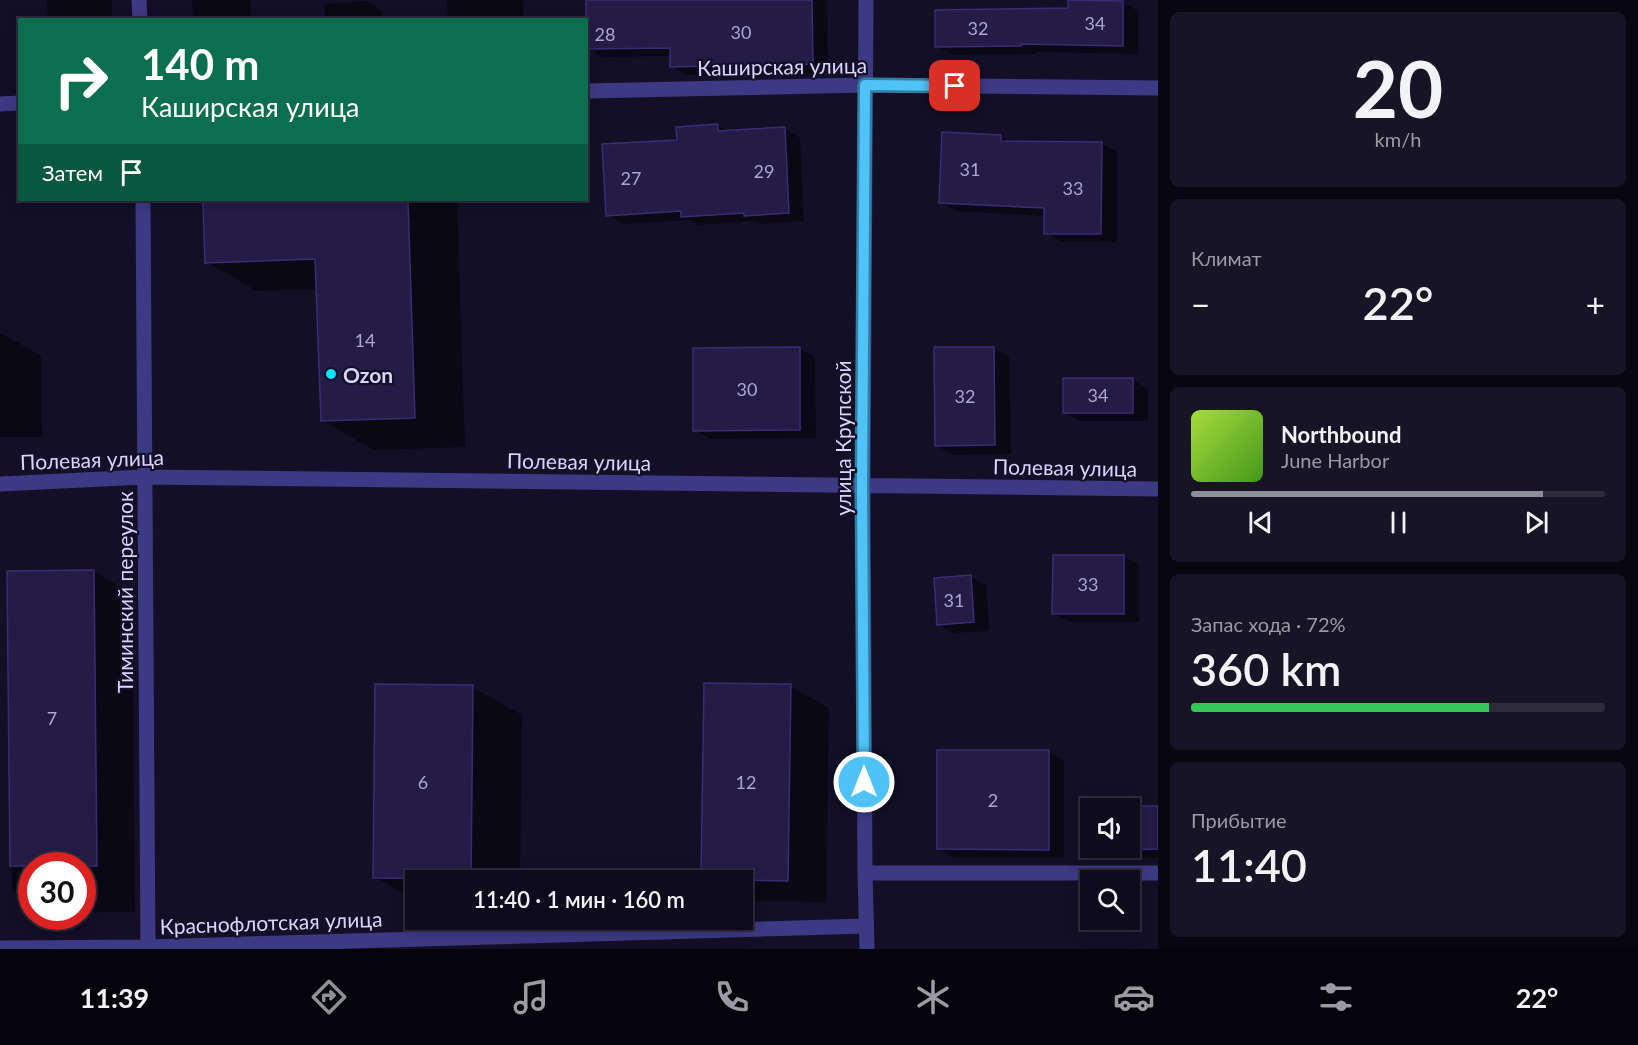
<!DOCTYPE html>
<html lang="ru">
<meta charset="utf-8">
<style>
:root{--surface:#0e0b1c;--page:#171425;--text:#f1f3f6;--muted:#9b9ba3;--line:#2e2b3b;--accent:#8c9099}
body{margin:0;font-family:Lato,sans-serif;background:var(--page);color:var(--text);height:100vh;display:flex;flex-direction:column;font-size:22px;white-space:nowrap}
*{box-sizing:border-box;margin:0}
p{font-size:20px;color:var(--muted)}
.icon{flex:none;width:33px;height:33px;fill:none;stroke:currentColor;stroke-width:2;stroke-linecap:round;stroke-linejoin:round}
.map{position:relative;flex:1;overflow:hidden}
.drawer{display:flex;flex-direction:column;gap:12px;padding:12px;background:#08060f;width:480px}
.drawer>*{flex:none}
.guide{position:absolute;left:18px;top:18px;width:570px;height:183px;border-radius:0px;box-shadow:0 3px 15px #0003,0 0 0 2px var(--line);background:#0b6e4f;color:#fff;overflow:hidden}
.buttons{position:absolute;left:1080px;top:798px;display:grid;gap:12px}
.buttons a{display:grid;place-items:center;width:60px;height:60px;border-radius:0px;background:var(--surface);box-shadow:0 3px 15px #0003,0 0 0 2px var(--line);font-size:30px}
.speed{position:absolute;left:18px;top:852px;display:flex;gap:12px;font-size:30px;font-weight:700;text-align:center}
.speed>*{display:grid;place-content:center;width:78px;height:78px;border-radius:50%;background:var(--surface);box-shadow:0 3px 15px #0003,0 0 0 2px var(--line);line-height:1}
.speed .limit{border:9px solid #d22;background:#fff;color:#111}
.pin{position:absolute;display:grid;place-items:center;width:51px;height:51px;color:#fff;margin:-26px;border-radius:12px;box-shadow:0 3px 9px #0006}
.me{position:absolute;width:66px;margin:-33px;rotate:0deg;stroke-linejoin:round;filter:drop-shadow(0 0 4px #0008)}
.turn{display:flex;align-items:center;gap:21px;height:126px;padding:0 24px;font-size:27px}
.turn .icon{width:78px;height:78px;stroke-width:2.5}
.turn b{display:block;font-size:42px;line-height:51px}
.then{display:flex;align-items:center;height:57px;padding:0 24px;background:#0003;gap:12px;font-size:22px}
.big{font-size:45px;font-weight:600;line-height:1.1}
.drawer .card{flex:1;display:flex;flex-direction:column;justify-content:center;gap:9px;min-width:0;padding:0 21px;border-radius:9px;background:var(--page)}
.drawer .dial{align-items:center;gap:0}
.dial b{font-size:78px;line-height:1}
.song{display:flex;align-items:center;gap:18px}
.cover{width:72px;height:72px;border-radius:9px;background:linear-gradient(135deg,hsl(80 70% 55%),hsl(100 70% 35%))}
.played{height:6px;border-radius:3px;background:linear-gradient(90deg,var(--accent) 85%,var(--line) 85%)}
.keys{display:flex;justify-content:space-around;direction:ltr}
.heat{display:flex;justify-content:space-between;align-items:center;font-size:33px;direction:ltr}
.charge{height:9px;border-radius:4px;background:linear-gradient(90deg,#34c759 72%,var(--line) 0)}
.trip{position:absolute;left:405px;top:870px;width:348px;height:60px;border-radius:0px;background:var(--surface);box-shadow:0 3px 15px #0003,0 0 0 2px var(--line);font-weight:600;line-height:60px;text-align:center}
.menu{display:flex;height:96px;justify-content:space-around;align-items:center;background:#06040b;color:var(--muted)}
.menu .icon{width:42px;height:42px}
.menu .selected{color:var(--accent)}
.menu b{font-size:27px;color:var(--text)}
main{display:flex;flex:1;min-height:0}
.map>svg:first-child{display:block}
</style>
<main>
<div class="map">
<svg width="1158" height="949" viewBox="0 0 1158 949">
<rect width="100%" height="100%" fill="#130f26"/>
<path fill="#0007" d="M 47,0 L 112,0 L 112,20 L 48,20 Z
M 192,0 L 250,0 L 251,20 L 193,20 Z
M 447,0 L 523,0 L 524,20 L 448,20 Z
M 587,0 L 827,0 L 828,73 L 687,75 L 672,66 L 671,56 L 603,57 L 587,48 Z
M 366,1 L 382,11 L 382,20 L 325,20 L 324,4 Z
M 1122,2 L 1138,11 L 1138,54 L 1036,52 L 1036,54 L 953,55 L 937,46 L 1069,9 Z
M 717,125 L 729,132 L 784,129 L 800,138 L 804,221 L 761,224 L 757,221 L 698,225 L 690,220 L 623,224 L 607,215 L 678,142 Z
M 1001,137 L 1010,142 L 1101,143 L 1117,152 L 1117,242 L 1061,242 L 1045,233 L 1046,216 L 956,211 L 941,202 Z
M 205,200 L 457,200 L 465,447 L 373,450 L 322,420 L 318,289 L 257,291 L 207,262 Z
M 0,334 L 3,334 L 41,356 L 42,437 L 0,437 Z
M 799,348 L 815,357 L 816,438 L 711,439 L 695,430 Z
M 994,348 L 1009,357 L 1011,454 L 952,455 L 936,445 Z
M 1133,380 L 1148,389 L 1148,421 L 1080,421 L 1064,412 Z
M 1124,556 L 1139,565 L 1139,622 L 1070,622 L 1054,613 Z
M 94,571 L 132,594 L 135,912 L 82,912 L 82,866 L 32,866 L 32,902 L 12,890 L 9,572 Z
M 970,576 L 986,585 L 989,631 L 954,633 L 939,624 Z
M 790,686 L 829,708 L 826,902 L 742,901 L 742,880 L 706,880 L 702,878 Z
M 472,687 L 522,715 L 520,880 L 416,880 L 416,901 L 375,877 Z
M 1048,751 L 1064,760 L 1064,858 L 954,858 L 938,849 Z
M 1116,807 L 1158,807 L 1158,858 L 1132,858 L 1116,849 L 1116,848 L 1130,848 L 1130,808 L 1116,808 Z"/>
<path fill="#241b47" stroke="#3b2d73" stroke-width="1.5" d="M 586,0 L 812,0 L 813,64 L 670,67 L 670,48 L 586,49 Z
M 1068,0 L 1123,1 L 1123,46 L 1021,44 L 1021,46 L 935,47 L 935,10 L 1068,8 Z
M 718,124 L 718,131 L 785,127 L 789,213 L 744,216 L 744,213 L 681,217 L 681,211 L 606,216 L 602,144 L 677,140 L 676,127 Z
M 942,132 L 1001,135 L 1001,141 L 1102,142 L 1101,234 L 1044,234 L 1044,208 L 939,203 Z
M 203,200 L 408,200 L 415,418 L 321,421 L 315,259 L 205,263 Z
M 800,347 L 800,430 L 693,431 L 693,348 Z
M 934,347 L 994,347 L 995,445 L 935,446 Z
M 1063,378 L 1133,378 L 1133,413 L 1063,413 Z
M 1053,555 L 1124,555 L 1124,614 L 1052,614 Z
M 94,570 L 97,866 L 10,866 L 7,571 Z
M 971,575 L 974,622 L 937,625 L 934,578 Z
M 704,683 L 791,684 L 788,881 L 701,879 Z
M 375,684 L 473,685 L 471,879 L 373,878 Z
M 937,750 L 1049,750 L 1049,850 L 937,849 Z
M 1115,806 L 1158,806 L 1158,849 L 1114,850 L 1114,848 L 1130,848 L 1130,808 L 1115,808 Z"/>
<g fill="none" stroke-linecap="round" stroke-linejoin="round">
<path stroke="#3d3a85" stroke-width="15" d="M 139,0 L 140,20
M 866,0 L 863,485 L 865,873 L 867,949
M 586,91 L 865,85 L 1158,88
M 0,104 L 20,103
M 143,200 L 148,949
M 0,484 L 144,477 L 1158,489
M 865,873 L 1158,873
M 0,948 L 147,947 L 866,926"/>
</g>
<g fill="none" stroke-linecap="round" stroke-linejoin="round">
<g stroke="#337fa1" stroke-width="15">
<path id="route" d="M 864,782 L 862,485 L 865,85 L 955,86"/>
</g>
<use href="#route" stroke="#4fc3f7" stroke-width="10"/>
</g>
<circle fill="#00e5ff" stroke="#130f26" stroke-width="2" cx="331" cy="374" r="6"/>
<g text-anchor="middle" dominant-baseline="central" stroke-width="4.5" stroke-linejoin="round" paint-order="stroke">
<g font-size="18" fill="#aca6d1">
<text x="1095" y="23">34</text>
<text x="978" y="28">32</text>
<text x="741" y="32">30</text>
<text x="605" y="34">28</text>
<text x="970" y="169">31</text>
<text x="764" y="171">29</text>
<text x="631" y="178">27</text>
<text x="1073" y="188">33</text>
<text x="365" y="340">14</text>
<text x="747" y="389">30</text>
<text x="1098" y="395">34</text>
<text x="965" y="396">32</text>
<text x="1088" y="584">33</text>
<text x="954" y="600">31</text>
<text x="52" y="718">7</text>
<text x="423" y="782">6</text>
<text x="746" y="782">12</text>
<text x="993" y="800">2</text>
</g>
<g font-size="21" fill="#d9d4ff" stroke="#130f26">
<text transform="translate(782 66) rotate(-1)">Каширская улица</text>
<text transform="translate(842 438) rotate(-90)">улица Крупской</text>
<text transform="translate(92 459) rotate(-2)">Полевая улица</text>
<text transform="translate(579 461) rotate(1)">Полевая улица</text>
<text transform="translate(1065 467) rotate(1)">Полевая улица</text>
<text transform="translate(124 592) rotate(-90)">Тиминский переулок</text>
<text transform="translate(271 922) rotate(-2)">Краснофлотская улица</text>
</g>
<g font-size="21" font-weight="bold" fill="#d9d4ff" stroke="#130f26" text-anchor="start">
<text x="343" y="374">Ozon</text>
</g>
</g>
</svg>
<div class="buttons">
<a><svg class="icon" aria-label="sound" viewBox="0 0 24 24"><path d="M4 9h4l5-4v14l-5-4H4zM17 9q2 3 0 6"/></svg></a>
<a><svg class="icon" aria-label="search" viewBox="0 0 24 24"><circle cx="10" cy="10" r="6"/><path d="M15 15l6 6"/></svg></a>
</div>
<div class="speed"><div class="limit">30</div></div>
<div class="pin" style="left:955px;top:86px;background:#d93025"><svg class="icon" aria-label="arrive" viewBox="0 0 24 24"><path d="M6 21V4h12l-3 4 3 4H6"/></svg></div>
<svg class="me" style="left:864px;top:782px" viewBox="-20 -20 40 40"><circle r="17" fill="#4fc3f7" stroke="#fff" stroke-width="3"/><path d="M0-11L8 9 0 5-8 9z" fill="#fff"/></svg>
<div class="trip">11:40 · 1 мин · 160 m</div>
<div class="guide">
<div class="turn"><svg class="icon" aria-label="right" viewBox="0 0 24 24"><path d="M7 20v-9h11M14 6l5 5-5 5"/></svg><div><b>140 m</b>Каширская улица</div></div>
<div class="then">Затем<svg class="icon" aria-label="arrive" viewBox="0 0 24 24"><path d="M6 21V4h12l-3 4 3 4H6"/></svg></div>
</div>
</div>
<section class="drawer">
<div class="card dial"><b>20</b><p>km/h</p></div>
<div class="card"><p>Климат</p>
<div class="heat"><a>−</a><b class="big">22°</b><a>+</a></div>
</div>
<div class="card">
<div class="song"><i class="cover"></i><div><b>Northbound</b><p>June Harbor</p></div></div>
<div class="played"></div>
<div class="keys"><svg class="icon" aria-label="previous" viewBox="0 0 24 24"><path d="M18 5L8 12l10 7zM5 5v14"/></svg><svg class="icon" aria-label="pause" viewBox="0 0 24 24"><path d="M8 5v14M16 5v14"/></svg><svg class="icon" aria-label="next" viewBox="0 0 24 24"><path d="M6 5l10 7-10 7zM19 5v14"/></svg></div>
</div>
<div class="card"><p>Запас хода · 72%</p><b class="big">360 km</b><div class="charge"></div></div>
<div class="card"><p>Прибытие</p><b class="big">11:40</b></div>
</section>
</main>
<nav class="menu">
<b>11:39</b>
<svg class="icon selected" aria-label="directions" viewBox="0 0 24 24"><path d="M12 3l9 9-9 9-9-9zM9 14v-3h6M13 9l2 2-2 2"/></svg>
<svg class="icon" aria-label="music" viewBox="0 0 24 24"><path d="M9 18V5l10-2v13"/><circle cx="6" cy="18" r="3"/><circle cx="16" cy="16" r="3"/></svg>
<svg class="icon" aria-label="phone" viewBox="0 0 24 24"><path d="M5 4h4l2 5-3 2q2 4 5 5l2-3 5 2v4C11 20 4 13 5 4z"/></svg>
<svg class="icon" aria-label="climate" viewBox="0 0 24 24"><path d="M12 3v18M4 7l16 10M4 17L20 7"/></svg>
<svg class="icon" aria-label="car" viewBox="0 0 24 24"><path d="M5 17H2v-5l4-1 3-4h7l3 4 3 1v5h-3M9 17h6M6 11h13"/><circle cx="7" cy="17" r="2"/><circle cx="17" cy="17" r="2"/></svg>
<svg class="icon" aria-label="filters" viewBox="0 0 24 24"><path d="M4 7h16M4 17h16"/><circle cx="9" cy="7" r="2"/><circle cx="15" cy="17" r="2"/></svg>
<b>22°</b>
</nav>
